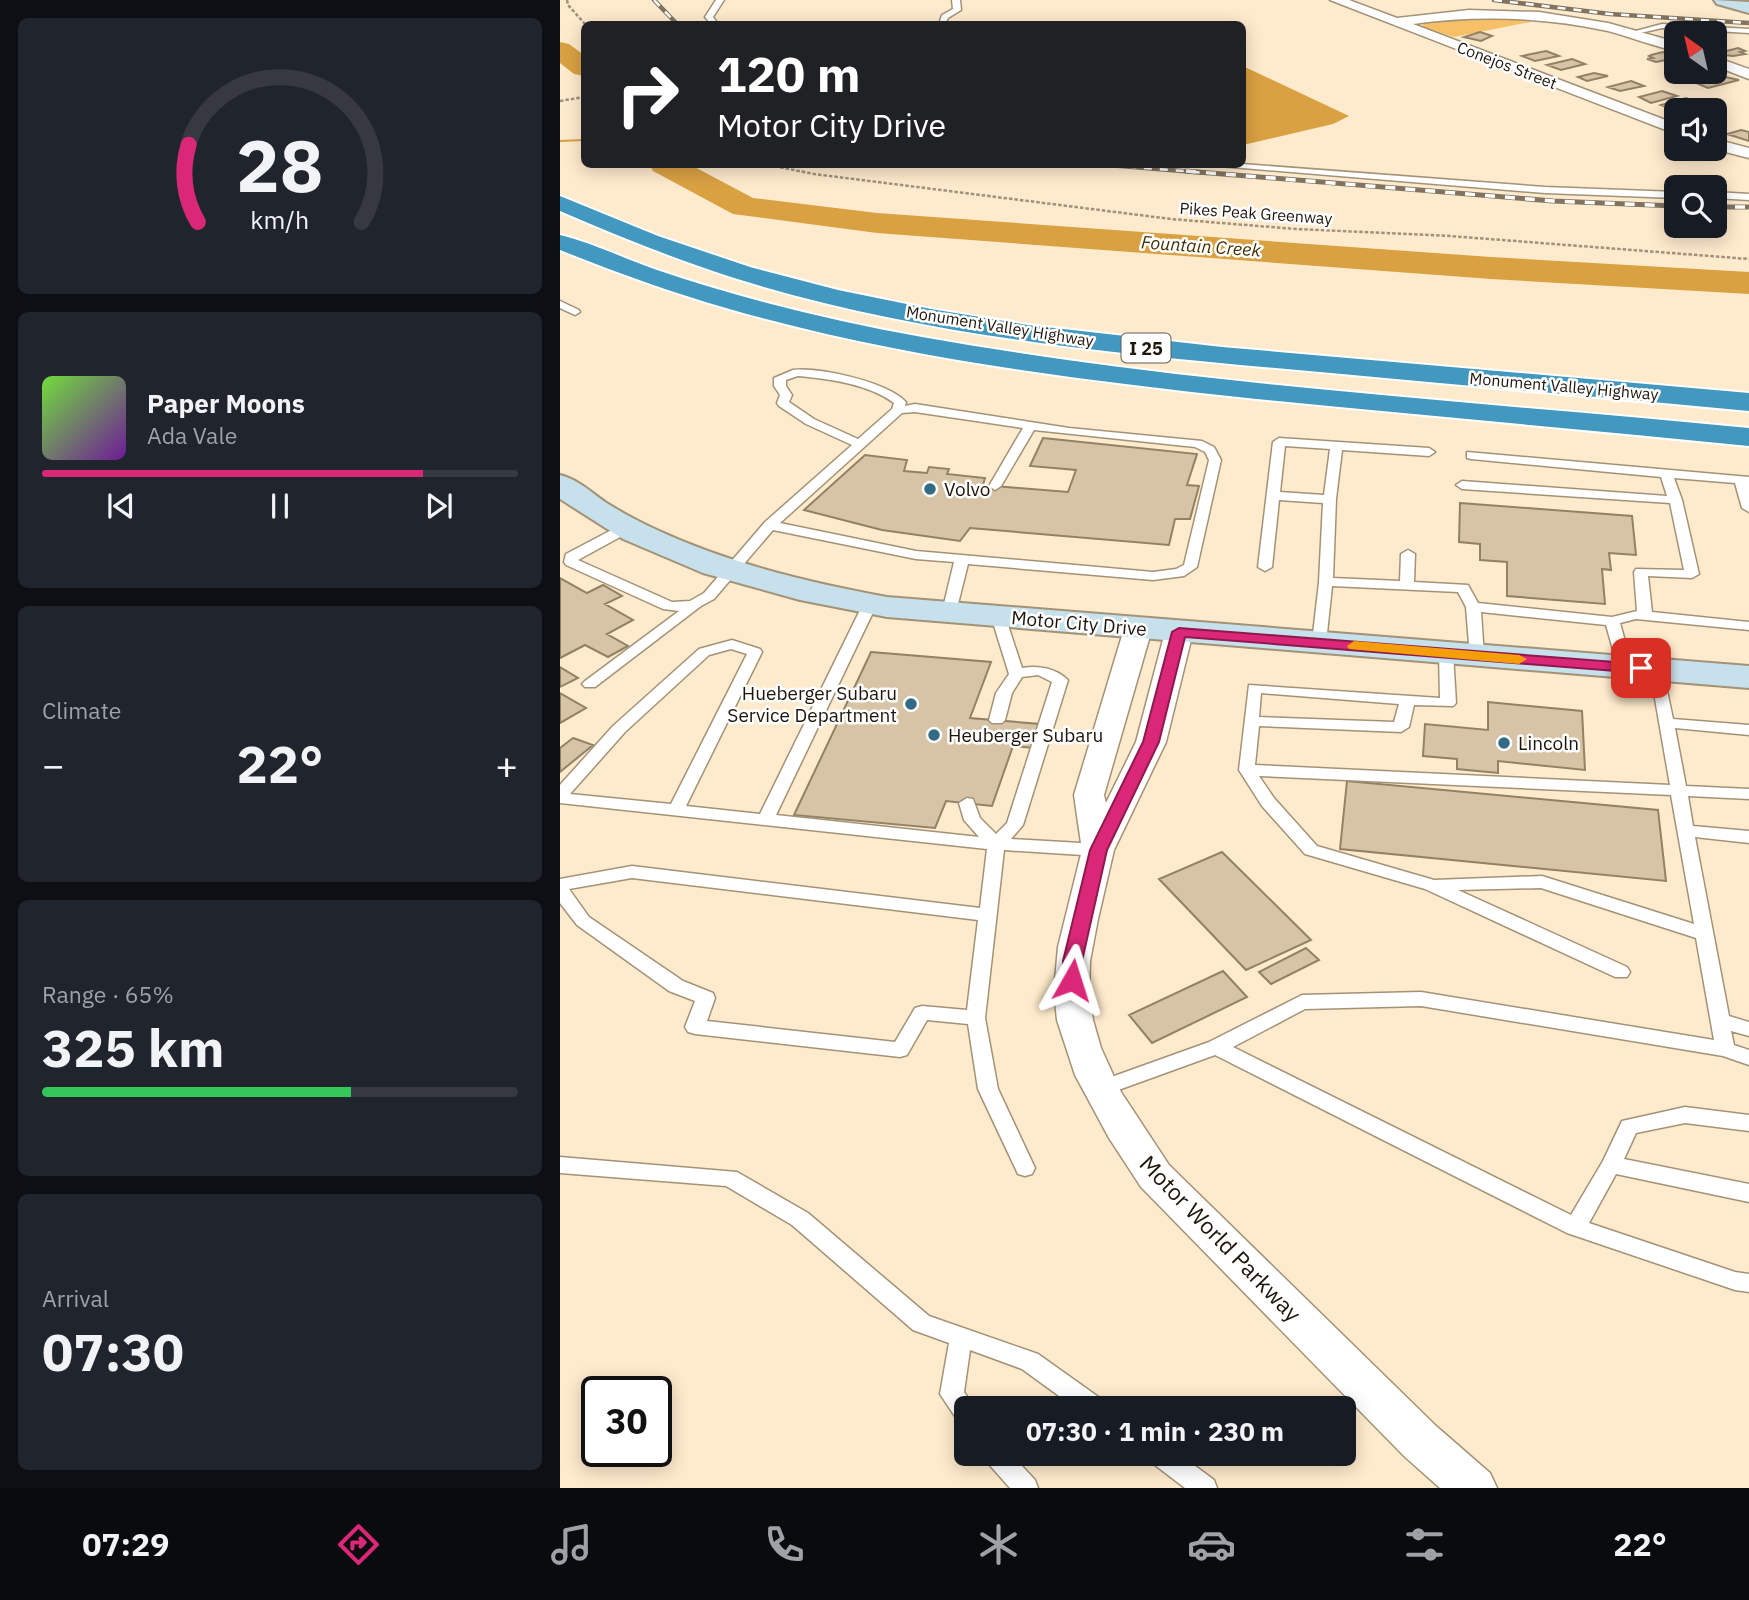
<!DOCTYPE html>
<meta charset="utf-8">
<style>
:root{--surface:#171b24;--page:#20242c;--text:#f1f3f6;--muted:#9ea1a6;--line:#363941;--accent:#db2777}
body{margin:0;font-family:"IBM Plex Sans",sans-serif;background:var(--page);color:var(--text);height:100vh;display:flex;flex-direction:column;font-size:26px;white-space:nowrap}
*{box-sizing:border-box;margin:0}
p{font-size:23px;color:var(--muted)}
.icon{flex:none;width:38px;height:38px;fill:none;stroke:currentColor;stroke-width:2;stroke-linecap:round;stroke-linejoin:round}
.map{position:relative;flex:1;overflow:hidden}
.details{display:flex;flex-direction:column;gap:18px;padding:18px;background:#0d0f14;width:560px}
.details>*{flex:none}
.hud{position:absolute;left:21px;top:21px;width:665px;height:147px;border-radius:10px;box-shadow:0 4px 18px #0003;background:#202124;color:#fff;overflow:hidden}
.needle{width:46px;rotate:326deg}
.tools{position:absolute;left:1104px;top:21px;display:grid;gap:14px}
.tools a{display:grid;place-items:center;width:63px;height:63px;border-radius:10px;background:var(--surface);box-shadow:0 4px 18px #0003;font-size:35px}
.speed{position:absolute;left:21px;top:1376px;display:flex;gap:14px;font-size:35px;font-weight:700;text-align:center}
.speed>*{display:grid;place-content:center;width:91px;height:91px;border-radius:50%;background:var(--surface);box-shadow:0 4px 18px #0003;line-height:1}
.speed .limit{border:4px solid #111;border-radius:10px;background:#fff;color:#111}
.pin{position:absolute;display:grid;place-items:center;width:60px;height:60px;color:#fff;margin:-30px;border-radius:14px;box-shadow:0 4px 10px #0006}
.me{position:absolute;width:77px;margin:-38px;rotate:6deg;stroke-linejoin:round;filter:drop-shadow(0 0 5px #0008)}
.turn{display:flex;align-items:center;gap:24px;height:147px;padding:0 21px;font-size:32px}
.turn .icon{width:91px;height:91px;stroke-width:2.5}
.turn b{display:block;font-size:49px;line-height:60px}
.big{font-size:52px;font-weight:700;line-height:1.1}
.details .tile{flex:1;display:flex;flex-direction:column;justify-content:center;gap:10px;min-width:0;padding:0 24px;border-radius:10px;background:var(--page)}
.details .dial{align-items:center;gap:0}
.dial svg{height:182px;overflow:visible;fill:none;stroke:var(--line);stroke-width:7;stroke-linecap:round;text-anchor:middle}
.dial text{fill:var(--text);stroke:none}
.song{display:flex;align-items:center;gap:21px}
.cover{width:84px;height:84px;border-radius:10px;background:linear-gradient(135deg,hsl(100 70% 55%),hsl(280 70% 35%))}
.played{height:7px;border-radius:4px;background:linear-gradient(90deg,var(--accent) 80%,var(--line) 80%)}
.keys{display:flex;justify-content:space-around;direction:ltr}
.heat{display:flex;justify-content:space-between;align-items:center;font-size:38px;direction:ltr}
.charge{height:10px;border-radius:5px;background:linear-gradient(90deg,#34c759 65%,var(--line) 0)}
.trip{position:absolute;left:394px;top:1396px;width:402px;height:70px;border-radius:10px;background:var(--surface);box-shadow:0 4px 18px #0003;font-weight:700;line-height:70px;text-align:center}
.menu{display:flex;height:112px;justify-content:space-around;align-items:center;background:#090b0e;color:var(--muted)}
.menu .icon{width:49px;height:49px}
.menu .active{color:var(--accent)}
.menu b{font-size:32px;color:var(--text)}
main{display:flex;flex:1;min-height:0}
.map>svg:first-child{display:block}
</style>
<main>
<section class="details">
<div class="tile dial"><svg viewBox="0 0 100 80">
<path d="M14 69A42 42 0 1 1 86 69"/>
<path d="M14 69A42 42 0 0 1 10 35" stroke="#db2777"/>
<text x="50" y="56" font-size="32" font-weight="700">28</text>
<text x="50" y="72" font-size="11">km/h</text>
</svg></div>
<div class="tile">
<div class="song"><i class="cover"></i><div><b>Paper Moons</b><p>Ada Vale</p></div></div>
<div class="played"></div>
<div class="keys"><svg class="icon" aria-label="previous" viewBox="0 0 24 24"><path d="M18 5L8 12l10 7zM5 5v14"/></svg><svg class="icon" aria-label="pause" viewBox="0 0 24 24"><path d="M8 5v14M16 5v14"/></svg><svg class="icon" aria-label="next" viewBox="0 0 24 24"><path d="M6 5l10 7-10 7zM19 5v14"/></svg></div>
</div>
<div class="tile"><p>Climate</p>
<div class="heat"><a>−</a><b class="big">22°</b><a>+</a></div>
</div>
<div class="tile"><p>Range · 65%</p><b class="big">325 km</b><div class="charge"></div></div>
<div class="tile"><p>Arrival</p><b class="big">07:30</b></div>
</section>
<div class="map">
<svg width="1189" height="1488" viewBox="0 0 1189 1488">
<rect width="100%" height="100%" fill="#feeacc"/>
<path fill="#f7c066" d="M 899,16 L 971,20 L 970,22 L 894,37 L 862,27 L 865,21 Z"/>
<path fill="#d9a142" d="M 682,67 L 687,68 L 789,116 L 773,124 L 683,145 Z"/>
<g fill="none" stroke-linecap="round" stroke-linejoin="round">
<path fill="#d9a142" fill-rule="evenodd" d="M 24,139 L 24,141 L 0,142 L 0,140 Z"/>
<path fill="#d9a142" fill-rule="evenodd" d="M 0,42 L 9,44 L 24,55 L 24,76 L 14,74 L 0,63 Z
M 89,164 L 129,164 L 193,198 L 317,213 L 931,257 L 1189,272 L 1189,294 L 931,279 L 317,233 L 173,214 L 93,171 Z"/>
</g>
<path fill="#d7c4a7" stroke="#938166" stroke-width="2" d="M 920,32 L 932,36 L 921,41 L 904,37 Z
M 1178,48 L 1185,51 L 1180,52 L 1185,54 L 1173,56 L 1155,54 Z
M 986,51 L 999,56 L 975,61 L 962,56 Z
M 1103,52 L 1116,58 L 1096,62 L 1087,59 L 1093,58 L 1089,56 L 1091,55 Z
M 1012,59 L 1025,64 L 1001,70 L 987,65 Z
M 1034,73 L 1048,76 L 1027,81 L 1018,77 Z
M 1161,76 L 1179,80 L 1148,88 L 1134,82 Z
M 1071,81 L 1084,86 L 1060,91 L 1048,87 Z
M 1102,91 L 1117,96 L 1091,103 L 1079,97 Z
M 1126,98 L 1140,104 L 1115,110 L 1101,105 Z
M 1181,130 L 1189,132 L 1189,141 L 1167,134 Z
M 483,438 L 637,454 L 627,485 L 639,486 L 630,519 L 615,519 L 609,545 L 410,528 L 400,541 L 322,530 L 244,510 L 305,455 L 347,460 L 344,471 L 367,473 L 369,467 L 389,469 L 387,474 L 425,478 L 423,485 L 508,492 L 516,470 L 470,466 Z
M 900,503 L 1072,516 L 1076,555 L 1049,553 L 1051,570 L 1042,569 L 1045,604 L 947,596 L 947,562 L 920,560 L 920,544 L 899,542 Z
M 0,578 L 27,593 L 43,585 L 62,596 L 45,604 L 73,620 L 47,634 L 68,646 L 48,657 L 25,645 L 0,658 Z
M 311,652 L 431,662 L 410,718 L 480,724 L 473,748 L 453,746 L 432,806 L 386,801 L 375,828 L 234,815 Z
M 0,667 L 18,678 L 0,687 Z
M 0,693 L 26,708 L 0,723 Z
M 928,702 L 1022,711 L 1025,770 L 938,761 L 938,773 L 897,769 L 897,759 L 863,756 L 865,724 L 928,730 Z
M 13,738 L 33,745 L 0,772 L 0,748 Z
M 787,781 L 1098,810 L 1106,881 L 780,849 Z
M 662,852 L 751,940 L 686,970 L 599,879 Z
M 746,948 L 759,960 L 711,984 L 699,972 Z
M 663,971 L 687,997 L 592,1043 L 569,1015 Z"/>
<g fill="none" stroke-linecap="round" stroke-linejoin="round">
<g stroke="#a49276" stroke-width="3">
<path id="lane" d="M 156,0 L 164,0 L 153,17 L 158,24 L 151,24 L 145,17 Z
M 392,0 L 400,0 L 401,10 L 388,18 L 385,24 L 379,24 L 382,15 L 393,9 Z
M 1102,24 L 1189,29 L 1189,33 L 1102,28 L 1076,34 L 1072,32 Z
M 635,164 L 682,164 L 985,187 L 1116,192 L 1116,198 L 985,193 Z
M 1155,192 L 1189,194 L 1189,200 L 1155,198 Z
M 0,301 L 19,310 L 20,312 L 15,315 L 0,308 Z
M 233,370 C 260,367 327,382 346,402 L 345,406 L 355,404 L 509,428 L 642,441 L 654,447 L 661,460 L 637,567 L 624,576 L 593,580 L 408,564 L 396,612 L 389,616 L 382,612 L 394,562 L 356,559 L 213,530 L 154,599 L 141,606 L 35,687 L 25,687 L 22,684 L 25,681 L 119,611 L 103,609 L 6,565 L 4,562 L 6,554 L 61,525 L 71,525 L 71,531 L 18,560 L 112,602 L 130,601 L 144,593 L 205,522 L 292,445 L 246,424 L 219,406 L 217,403 L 220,395 L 214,386 L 214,378 ZM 238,376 C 269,379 309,384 334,403 L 332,409 L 298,439 L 254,419 L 229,402 L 232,395 L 226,386 L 226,380 ZM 355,412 L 463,428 L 429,486 L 435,490 L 441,486 L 474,430 L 635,447 L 645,452 L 649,460 L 624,565 L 616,569 L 593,572 L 356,551 L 220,523 L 342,413 Z
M 719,438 L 869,448 L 875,452 L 869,456 L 782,450 L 776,499 L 773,578 L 840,581 L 841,554 L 848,550 L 855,554 L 854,582 L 908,585 L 918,603 L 1052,617 L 1077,611 L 1074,572 L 1076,569 L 1124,570 L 1110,503 L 902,489 L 896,485 L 902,481 L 1107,496 L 1101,477 L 911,459 L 907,458 L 907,452 L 1189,477 L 1189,512 L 1182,508 L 1175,483 L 1114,478 L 1122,500 L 1139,574 L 1132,578 L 1088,576 L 1092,612 L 1189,622 L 1189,630 L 1076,619 L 1060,623 L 1072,667 L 1065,671 L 1058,667 L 1046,625 L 921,612 L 924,656 L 917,660 L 910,656 L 906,607 L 898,592 L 772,586 L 766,643 L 764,646 L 754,646 L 752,643 L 759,582 L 763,503 L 719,500 L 712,567 L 705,571 L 698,567 L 713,442 ZM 725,446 L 770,449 L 764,495 L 720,492 Z
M 310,600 L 317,604 L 216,815 L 419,837 L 404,820 L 399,803 L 407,798 L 413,799 L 420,818 L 436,834 L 447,823 L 492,682 L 478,675 L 462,677 L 452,693 L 445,720 L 442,723 L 432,723 L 429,720 L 436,693 L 449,674 L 431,616 L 433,613 L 443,613 L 445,616 L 462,668 C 478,665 496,668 508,680 L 463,825 L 451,839 L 538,844 L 546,850 L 538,856 L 444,850 L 425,1018 L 438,1089 L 475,1168 L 472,1174 L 465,1176 L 458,1174 L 418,1089 L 408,1024 L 367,1020 L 347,1055 L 340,1057 L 135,1034 L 128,1032 L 125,1027 L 135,1001 L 109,991 L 17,925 L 0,903 L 0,879 L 72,866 L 420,908 L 427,849 L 0,803 L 0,785 L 53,726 L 139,649 L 172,640 L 200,649 L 202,652 L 126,806 L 200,814 L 303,604 ZM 171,649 L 187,654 L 111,804 L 10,794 L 65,732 L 149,655 ZM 72,878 L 418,920 L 407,1010 L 362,1006 L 355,1008 L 335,1042 L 147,1021 L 155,998 L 153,993 L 123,981 L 29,917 L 9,889 Z
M 886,649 L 893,653 L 896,703 L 893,706 L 854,705 L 849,727 L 841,732 L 699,726 L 695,765 L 1110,785 L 1090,670 L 1097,666 L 1102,667 L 1113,719 L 1189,725 L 1189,735 L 1115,728 L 1126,786 L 1189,789 L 1189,799 L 1128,796 L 1133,826 L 1189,831 L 1189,843 L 1135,837 L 1169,1016 L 1189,1022 L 1189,1036 L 1171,1031 L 1174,1045 L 1189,1050 L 1189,1065 L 1163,1056 L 861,1006 L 745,1009 L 673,1047 L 1011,1215 L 1043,1161 L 1062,1121 L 1125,1107 L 1189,1115 L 1189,1131 L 1125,1123 L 1076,1133 L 1064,1159 L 1189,1184 L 1189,1202 L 1056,1174 L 1029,1223 L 1175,1272 L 1189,1274 L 1189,1292 L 1175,1290 L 1007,1233 L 655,1055 L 539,1097 L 532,1094 L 529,1089 L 532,1084 L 649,1042 L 742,995 L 861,992 L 1154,1040 L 1136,938 L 981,888 L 898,890 L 1067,967 L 1070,972 L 1067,977 L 1055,977 L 865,889 L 745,854 L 702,806 L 679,770 L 689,685 L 880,698 L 879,653 ZM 701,693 L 839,704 L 834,722 L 699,717 ZM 699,776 L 1111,795 L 1134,924 L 982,876 L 874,880 L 757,846 L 714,798 Z
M 0,1157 L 177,1172 L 248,1213 L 369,1316 L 478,1354 L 544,1401 L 548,1409 L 517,1409 L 462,1369 L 410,1350 L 404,1392 L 416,1409 L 406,1409 L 406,1424 L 398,1421 L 380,1394 L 389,1343 L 353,1330 L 232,1225 L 166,1186 L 0,1173 Z
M 423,1454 L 451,1454 L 475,1480 L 478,1488 L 450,1488 L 427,1462 Z
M 587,1454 L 619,1454 L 654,1480 L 657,1488 L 625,1488 L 591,1462 Z"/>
</g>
<g stroke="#a49276" stroke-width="3">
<path id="street" d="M 770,0 L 789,0 L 837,18 L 909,10 L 979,12 L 1048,23 L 1116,42 L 1116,51 C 1093,46 1071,37 1048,31 C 984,17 918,15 853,24 L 1116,124 L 1116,134 Z
M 1155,57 L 1189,69 L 1189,79 L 1155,66 Z
M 1155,139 L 1189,148 L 1189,158 L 1154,149 Z
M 578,621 L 588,623 L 592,629 L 544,795 L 546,803 L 576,742 L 605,632 L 609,626 L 619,624 L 629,626 L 633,632 L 606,742 L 554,850 L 538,919 L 530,961 L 529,991 L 533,1020 L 541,1048 L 561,1092 L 609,1165 L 876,1426 L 930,1473 L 937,1488 L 880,1488 L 844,1456 L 581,1187 L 549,1138 L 515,1075 L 497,1020 L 494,991 L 498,947 L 522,850 L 514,795 L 564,629 L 568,623 Z"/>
</g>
<g stroke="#a49276" stroke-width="4">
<path id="secondary" d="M 1154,0 L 1189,2 L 1189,13 L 1157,4 Z
M 0,475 C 17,479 31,492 45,502 C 61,512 79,522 97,530 C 171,564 247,582 327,597 L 1189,666 L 1189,688 L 327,617 L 240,600 L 143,573 L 63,539 L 0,499 Z"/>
</g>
<g stroke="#fff" stroke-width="4">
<path id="highway" d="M 0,196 L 98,236 L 190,267 L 278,290 L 371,309 L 468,325 L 662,347 L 1189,393 L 1189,411 C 1050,398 910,386 771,373 C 570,355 364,338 171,277 C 112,258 56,235 0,211 Z
M 0,235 C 33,243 65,259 97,270 C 183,299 272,321 362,337 C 635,386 913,401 1189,428 L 1189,446 C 1022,429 854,415 687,398 C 512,379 335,357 166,308 C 110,292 55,272 0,250 Z"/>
</g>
<path stroke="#9f917b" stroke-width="2.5" stroke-dasharray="3.5 2" stroke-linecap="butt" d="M 7,0 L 8,5 L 25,24
M 0,101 L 24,97
M 204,164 L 254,174 L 611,219 L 736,229 L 890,236 L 1189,259"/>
<use href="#lane" fill="#fff" fill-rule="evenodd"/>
<use href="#street" fill="#fff" fill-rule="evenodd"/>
<use href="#secondary" fill="#c6e0ec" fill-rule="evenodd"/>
<use href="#highway" fill="#4298be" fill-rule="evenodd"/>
<g stroke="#807360" stroke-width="4.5">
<path id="rail-far1" d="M 94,0 L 117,24
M 934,0 L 1050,14 L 1189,23
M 536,164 L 647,173"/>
</g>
<g stroke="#807360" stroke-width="5">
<path id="rail" d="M 626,171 L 993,201 L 1116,206
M 1155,207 L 1189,207"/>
</g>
<use href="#rail-far1" stroke="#fff" stroke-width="2.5" stroke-dasharray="8" stroke-linecap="butt"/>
<use href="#rail" stroke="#fff" stroke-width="3.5" stroke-dasharray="10" stroke-linecap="butt"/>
</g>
<path fill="#db2777" stroke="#8e194d" stroke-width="2" d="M 619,628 L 1081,664 L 1088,668 L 1081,673 L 625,637 L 599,742 L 547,850 L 522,961 L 522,980 L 519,985 L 506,985 L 503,980 L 503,961 L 530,850 L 583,742 L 612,632 Z"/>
<path fill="#f59e0b" d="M 794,641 L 959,655 L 967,659 L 959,664 L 789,649 L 787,646 Z"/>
<g fill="#336b85" stroke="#fff" stroke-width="2.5">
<circle cx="370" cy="489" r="7"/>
<circle cx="351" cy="704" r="7"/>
<circle cx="374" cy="735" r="7"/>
<circle cx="944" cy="743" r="7"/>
</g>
<g text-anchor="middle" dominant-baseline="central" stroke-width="5" stroke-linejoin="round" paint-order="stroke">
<g font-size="16" fill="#1d160b" stroke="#fff">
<text transform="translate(947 65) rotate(21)">Conejos Street</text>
<text transform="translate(696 213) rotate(4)">Pikes Peak Greenway</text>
<text transform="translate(440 326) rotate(9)">Monument Valley Highway</text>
<text transform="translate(1004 386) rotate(5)">Monument Valley Highway</text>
</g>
<g font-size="18" font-style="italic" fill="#463006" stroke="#fff">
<text transform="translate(641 246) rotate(4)">Fountain Creek</text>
</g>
<rect fill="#fff" stroke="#615c54" stroke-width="2" x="561.5" y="333.5" width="49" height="29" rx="5"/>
<g font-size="18" font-weight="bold" fill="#1d160b">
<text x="586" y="348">I 25</text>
</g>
<g font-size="19" fill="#1d160b" stroke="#fff" text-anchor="start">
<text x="384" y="489">Volvo</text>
<text x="337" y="693" text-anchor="end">Hueberger Subaru<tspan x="337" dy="22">Service Department</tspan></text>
<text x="388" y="735">Heuberger Subaru</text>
<text x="958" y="743">Lincoln</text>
</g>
<g font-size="19" fill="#1d160b" stroke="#fff">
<text transform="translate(519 623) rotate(5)">Motor City Drive</text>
</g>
<g font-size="23" fill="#1d160b" stroke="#fff">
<text transform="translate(661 1238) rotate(46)">Motor World Parkway</text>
</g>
</g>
</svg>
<div class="tools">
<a><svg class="needle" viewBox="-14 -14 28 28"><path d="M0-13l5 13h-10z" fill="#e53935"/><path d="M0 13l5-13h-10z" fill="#9ea1a6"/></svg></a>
<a><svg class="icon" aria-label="sound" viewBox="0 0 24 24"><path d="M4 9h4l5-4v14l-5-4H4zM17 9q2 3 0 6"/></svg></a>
<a><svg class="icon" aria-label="search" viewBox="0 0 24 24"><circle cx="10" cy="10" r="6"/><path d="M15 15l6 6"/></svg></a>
</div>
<div class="speed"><div class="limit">30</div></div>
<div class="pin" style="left:1081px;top:668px;background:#d93025"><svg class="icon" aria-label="arrive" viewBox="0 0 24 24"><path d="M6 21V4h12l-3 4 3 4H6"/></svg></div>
<svg class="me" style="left:512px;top:980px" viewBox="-20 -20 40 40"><path d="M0-17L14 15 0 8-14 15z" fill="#db2777" stroke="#fff" stroke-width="4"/></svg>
<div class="trip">07:30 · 1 min · 230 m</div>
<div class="hud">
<div class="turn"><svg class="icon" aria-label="right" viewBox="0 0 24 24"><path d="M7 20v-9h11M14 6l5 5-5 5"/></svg><div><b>120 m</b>Motor City Drive</div></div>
</div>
</div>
</main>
<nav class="menu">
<b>07:29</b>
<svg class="icon active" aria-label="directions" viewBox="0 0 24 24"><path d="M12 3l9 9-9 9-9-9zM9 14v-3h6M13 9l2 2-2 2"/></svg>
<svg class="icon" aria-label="music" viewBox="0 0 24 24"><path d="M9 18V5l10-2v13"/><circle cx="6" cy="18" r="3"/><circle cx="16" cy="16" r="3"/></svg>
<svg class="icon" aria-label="phone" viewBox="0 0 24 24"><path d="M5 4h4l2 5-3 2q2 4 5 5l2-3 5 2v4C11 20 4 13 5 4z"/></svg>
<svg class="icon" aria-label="climate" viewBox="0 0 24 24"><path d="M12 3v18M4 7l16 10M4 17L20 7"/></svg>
<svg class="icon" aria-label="car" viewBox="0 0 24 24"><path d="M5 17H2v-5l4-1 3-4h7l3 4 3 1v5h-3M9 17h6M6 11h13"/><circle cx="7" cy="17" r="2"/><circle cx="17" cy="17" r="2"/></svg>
<svg class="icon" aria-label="filters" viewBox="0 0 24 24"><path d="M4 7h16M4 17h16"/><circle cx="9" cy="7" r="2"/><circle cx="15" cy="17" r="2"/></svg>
<b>22°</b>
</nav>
